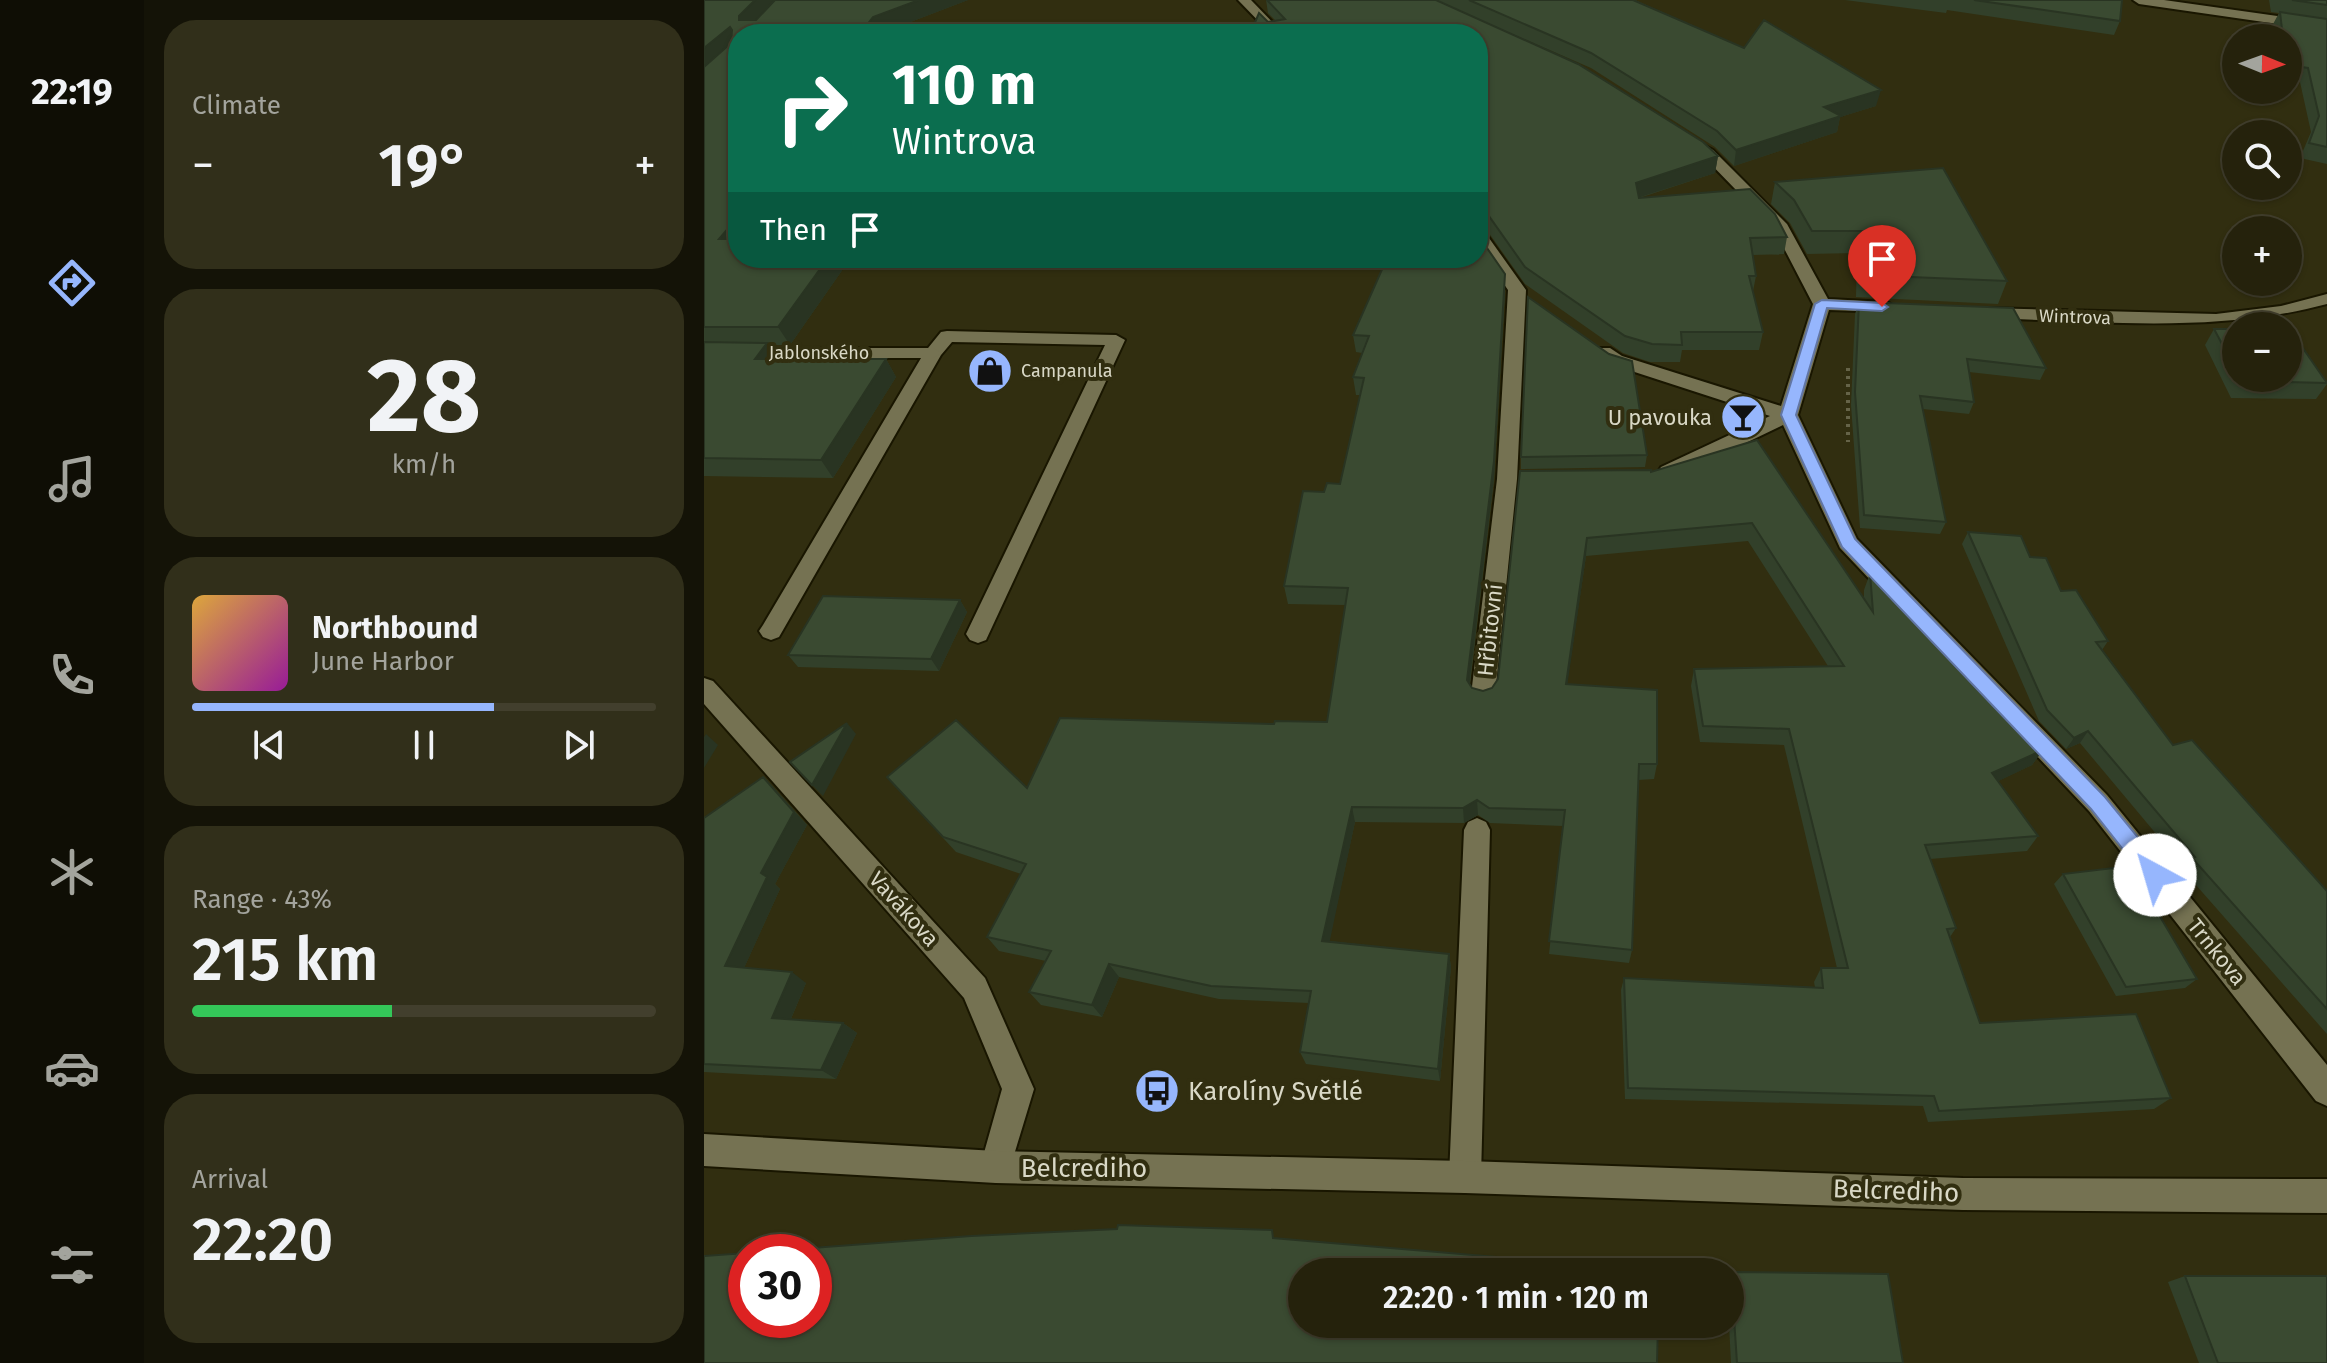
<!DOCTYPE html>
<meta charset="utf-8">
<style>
:root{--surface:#25220c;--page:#312f1a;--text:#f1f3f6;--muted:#a3a49d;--line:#423f2d;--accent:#96b6fd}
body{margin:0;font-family:"Fira Sans",sans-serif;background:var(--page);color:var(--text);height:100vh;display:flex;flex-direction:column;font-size:30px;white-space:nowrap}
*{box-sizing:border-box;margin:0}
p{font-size:26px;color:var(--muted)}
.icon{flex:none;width:44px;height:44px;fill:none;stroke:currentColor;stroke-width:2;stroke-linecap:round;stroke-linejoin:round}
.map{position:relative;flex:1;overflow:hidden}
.side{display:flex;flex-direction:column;gap:20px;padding:20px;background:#141307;width:560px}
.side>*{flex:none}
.hud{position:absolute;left:24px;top:24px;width:760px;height:244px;border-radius:32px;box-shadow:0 2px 6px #0004,0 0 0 2px var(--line);background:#0b6e4f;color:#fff;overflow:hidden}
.needle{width:52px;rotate:91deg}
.tools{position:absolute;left:1518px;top:24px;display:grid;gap:16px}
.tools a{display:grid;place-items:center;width:80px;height:80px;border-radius:50%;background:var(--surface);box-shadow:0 2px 6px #0004,0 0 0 2px var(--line);font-size:40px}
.speed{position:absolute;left:24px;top:1234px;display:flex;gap:16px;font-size:40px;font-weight:700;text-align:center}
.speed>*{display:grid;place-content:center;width:104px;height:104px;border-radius:50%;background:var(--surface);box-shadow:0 2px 6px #0004,0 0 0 2px var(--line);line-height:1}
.speed .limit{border:12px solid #d22;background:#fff;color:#111}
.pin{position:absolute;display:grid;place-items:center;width:68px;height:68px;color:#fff;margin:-82px -34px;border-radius:50% 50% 50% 0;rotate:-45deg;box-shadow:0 0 8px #0007}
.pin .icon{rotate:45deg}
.me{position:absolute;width:88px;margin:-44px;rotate:321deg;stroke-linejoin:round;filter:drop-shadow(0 0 6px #0008)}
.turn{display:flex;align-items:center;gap:28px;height:168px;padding:0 32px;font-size:36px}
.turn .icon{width:104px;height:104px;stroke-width:2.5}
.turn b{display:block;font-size:56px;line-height:68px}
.then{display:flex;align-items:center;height:76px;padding:0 32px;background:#0003;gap:16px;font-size:30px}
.big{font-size:60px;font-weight:600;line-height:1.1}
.side .tile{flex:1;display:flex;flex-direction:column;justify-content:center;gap:12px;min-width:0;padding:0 28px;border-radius:32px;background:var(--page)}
.side .dial{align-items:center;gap:0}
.dial b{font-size:104px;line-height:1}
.song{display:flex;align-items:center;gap:24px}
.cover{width:96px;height:96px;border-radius:12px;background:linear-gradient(135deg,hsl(40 70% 55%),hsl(300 70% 35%))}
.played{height:8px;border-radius:4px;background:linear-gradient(90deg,var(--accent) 65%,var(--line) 65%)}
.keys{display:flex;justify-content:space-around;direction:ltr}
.heat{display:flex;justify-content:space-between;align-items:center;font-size:44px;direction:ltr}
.charge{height:12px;border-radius:6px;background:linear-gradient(90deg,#34c759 43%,var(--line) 0)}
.trip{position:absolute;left:584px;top:1258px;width:456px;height:80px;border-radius:40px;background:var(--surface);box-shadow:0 2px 6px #0004,0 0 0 2px var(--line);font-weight:600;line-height:80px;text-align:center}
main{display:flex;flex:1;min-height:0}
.tabs{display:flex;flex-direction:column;width:144px;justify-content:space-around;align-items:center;background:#0f0e05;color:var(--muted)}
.tabs .icon{width:56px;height:56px}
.tabs .current{color:var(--accent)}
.tabs b{font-size:36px;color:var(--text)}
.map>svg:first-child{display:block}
</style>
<main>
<nav class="tabs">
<b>22:19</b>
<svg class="icon current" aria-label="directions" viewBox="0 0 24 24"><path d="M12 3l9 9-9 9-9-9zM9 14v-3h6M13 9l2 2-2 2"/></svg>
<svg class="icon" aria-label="music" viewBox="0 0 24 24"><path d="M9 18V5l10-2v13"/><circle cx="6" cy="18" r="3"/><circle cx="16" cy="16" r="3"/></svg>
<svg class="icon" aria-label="phone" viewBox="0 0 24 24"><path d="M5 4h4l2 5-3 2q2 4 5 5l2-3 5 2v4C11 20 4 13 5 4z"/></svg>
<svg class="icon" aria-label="climate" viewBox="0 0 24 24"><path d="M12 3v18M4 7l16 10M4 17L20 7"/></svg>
<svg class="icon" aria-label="car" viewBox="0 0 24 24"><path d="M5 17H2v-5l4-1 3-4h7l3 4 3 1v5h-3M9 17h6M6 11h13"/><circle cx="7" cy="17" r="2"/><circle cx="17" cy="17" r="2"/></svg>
<svg class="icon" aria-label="filters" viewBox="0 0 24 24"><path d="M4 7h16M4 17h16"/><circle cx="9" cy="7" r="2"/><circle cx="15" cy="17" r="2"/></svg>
</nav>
<section class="side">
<div class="tile"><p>Climate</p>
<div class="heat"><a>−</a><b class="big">19°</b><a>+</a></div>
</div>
<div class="tile dial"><b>28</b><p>km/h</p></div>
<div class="tile">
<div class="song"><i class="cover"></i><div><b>Northbound</b><p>June Harbor</p></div></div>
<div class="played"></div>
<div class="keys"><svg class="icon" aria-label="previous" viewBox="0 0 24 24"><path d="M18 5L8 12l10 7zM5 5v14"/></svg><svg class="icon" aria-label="pause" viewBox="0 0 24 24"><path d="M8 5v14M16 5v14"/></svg><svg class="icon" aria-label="next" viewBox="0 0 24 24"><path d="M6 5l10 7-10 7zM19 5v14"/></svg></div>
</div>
<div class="tile"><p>Range · 43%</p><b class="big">215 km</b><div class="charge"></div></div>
<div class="tile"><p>Arrival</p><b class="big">22:20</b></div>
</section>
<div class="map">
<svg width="1623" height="1363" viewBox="0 0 1623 1363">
<rect width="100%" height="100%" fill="#312e10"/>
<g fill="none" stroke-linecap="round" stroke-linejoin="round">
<g stroke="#191600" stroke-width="4">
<path id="service" d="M 243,331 L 412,335 L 421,340 L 282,640 L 274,643 L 266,640 L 262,634 L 401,345 L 248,342 L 237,355 L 75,637 L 67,640 L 59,637 L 55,631 L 59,625 L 220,353 L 237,332 Z"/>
</g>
<g stroke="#191600" stroke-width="4">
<path id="minor" d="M 534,0 L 547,0 L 580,34 L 567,34 Z
M 1429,0 L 1460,0 L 1623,23 L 1623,31 L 1435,4 Z
M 988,139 L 1009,150 L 1083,224 L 1124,299 L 1183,302 L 1192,307 L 1183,312 L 1125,310 L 1094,415 L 1153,539 L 1403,795 L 1623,1065 L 1623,1106 L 1612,1101 L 1385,811 L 1136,548 L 1079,425 L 971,477 L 957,477 L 954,472 L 957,467 L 1066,416 L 906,364 L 891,352 L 894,348 L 906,348 L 918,356 L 1077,406 L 1109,304 L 1070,229 L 999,156 L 981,143 Z
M 774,229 L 780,231 L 822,290 L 813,479 L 791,695 L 788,702 L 779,705 L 770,702 L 767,695 L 793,479 L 804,290 L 774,246 Z
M 1623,294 L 1623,304 C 1511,334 1395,321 1280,318 L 1271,313 L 1280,308 L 1512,314 L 1577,306 Z
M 0,348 L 229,348 L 238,353 L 229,358 L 0,358 Z
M 0,678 L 9,681 L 281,978 L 330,1089 L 303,1178 L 292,1183 L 281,1178 L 276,1167 L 298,1089 L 260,998 L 0,704 Z
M 773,818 L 782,822 L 786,830 L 777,1177 L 773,1189 L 761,1193 L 749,1189 L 745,1177 L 760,830 L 764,822 Z"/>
</g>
<g stroke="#191600" stroke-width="4">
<path id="tertiary" d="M 0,1134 L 292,1151 L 761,1161 L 1259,1178 L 1623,1179 L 1623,1213 L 1259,1210 L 761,1193 L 292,1183 L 0,1166 Z"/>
</g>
<path stroke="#656348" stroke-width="4" stroke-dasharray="3 5" stroke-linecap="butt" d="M 1144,368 L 1144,442"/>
<use href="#service" fill="#757252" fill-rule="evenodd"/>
<use href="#minor" fill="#757252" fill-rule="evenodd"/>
<use href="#tertiary" fill="#757252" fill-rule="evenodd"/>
</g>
<path fill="#32402a" d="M 0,0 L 264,0 L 175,34 L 34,34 L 34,258 L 146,259 L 86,345 L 64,345 L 73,359 L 182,359 L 192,377 L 129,478 L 0,476 Z
M 562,0 L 931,0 L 1172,106 L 1136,117 L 1133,132 L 1030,166 L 1011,147 L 887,68 L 806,33 L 1014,156 L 1011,173 L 935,198 L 1083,237 L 1080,254 L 1048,255 L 1052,276 L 1049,291 L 1059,332 L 1055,350 L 978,350 L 976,362 L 946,362 L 919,353 L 821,284 L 782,229 L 774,227 L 774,34 L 564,22 L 571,20 L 564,13 Z
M 1141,0 L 1418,0 L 1416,21 L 1410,35 L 1243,10 L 1242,13 Z
M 1565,0 L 1623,0 L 1623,164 L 1596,158 L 1607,132 L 1596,82 L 1584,81 L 1584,38 L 1570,38 L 1568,26 L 1575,13 L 1567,12 Z
M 1071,182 L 1303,281 L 1294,304 L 1152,297 L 1153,253 L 1103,254 L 1086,223 L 1067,204 Z
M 679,258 L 774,258 L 801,291 L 790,479 L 766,684 L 768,688 L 779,691 L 788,688 L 794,679 L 816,471 L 947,472 L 1053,440 L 1160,599 L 1160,590 L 1166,573 L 1339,750 L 1328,765 L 1294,781 L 1334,836 L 1323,851 L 1226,859 L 1252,928 L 1246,937 L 1276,1023 L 1467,1098 L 1450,1109 L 1224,1122 L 1219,1106 L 921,1099 L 917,990 L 920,978 L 1111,987 L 1110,982 L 1117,968 L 1133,968 L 1080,745 L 996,742 L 987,686 L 990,669 L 1124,666 L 1044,541 L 882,556 L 863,684 L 953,764 L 950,779 L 934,780 L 928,950 L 925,963 L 845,954 L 859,826 L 786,823 L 774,815 L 760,823 L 651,822 L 625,941 L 745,954 L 747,967 L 736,1081 L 602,1064 L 596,1052 L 605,1003 L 515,999 L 415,977 L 398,1017 L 337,1005 L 325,992 L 342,961 L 295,951 L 283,937 L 317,874 L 252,852 L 183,777 L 323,788 L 570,724 L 623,722 L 641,605 L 584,604 L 580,586 L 620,492 L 636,484 L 656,395 L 652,395 L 649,377 L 658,353 L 652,352 L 649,335 L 682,260 L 679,260 Z
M 1155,302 L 1342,368 L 1336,380 L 1265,372 L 1270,402 L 1265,414 L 1219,409 L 1242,522 L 1236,534 L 1156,528 L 1147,405 L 1151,314 Z
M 1510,329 L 1532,329 L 1532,378 L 1584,378 L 1623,382 L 1623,384 L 1612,399 L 1527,398 L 1501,345 Z
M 905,354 L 943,455 L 941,467 L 817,469 L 817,457 Z
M 1264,532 L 1326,557 L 1404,641 L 1398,650 L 1469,745 L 1623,891 L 1623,1034 L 1477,868 L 1479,866 L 1376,743 L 1362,749 L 1335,721 L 1258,544 Z
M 256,600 L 263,612 L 235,671 L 94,667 L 84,655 Z
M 72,790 L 103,825 L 71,884 L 76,889 L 40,968 L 102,983 L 87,1019 L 139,1023 L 153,1033 L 132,1079 L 0,1072 L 0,818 Z
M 1359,874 L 1493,979 L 1481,988 L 1412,996 L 1350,884 Z
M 1027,1272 L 1199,1363 L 1027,1363 L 1025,1324 L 1026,1324 L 1026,1274 Z
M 1481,1276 L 1623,1363 L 1495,1363 L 1464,1282 Z"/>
<path fill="#293422" d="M 51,0 L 75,0 L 43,32 L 35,20 L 35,16 Z
M 215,0 L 264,0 L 175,34 L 156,34 L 169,17 Z
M 26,27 L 34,43 L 0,72 L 0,48 Z
M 1177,90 L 1172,106 L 1136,117 L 1133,132 L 1030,166 L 1032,150 L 1120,107 Z
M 1014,156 L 1011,173 L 930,199 L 932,183 Z
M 34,178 L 34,203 L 25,188 Z
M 34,217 L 34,247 L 15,239 Z
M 124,258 L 146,259 L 86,345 L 74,327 Z
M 801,274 L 801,291 L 790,479 L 764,696 L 763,680 Z
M 63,343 L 74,361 L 51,359 Z
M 182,359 L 192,377 L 129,478 L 117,460 Z
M 883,538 L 882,556 L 861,701 L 862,684 Z
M 256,600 L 263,612 L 235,671 L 227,659 Z
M 143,723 L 152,734 L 119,796 L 108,785 Z
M 1384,731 L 1376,743 L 1362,749 L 1370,738 Z
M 2,734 L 14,745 L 0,768 L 0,737 Z
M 1339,750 L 1328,765 L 1278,789 L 1288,773 Z
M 59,777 L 103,825 L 71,884 L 76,889 L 36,977 L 21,966 L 57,873 Z
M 773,800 L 774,815 L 760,823 L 759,808 Z
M 648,807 L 651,822 L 623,954 L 618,941 Z
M 745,954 L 747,967 L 736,1081 L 734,1069 Z
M 405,964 L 415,977 L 398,1017 L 388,1005 Z
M 88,972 L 102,983 L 83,1028 L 68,1018 Z
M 139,1023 L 153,1033 L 132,1079 L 117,1070 Z"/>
<path fill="#3a4a31" stroke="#293422" stroke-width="2" d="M 0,0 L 51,0 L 35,16 L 35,20 L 52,20 L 71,0 L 215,0 L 169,17 L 156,34 L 34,34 L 34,178 L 25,188 L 34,188 L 34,217 L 15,239 L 34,239 L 34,258 L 124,258 L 74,327 L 0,327 L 0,67 L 27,43 L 28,30 L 26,27 L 0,48 Z
M 563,0 L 732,0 L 874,64 L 999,142 L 1014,156 L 932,183 L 935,198 L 1046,189 L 1071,214 L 1083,237 L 1046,238 L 1052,276 L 1045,276 L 1059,332 L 977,332 L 978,345 L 948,344 L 921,336 L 821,267 L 782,212 L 774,210 L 774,34 L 546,34 L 555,13 L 564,22 L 581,19 Z
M 765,0 L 929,0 L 1040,48 L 1060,20 L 1177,90 L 1120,107 L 1137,116 L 1032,150 L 1013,131 L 887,53 Z
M 1270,0 L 1418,0 L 1416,21 Z
M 1588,0 L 1623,0 L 1623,5 Z
M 1576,12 L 1623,19 L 1623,147 L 1605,143 L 1615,116 L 1604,68 L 1584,65 L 1584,38 L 1579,38 Z
M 1239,168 L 1303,281 L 1158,275 L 1160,231 L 1108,231 L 1090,200 L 1071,182 Z
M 774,235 L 801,274 L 790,461 L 763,680 L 768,688 L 779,691 L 788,688 L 794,679 L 816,471 L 947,470 L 947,472 L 1053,440 L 1169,612 L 1166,573 L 1339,750 L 1288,773 L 1334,836 L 1221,845 L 1252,928 L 1243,929 L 1276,1023 L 1432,1014 L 1467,1098 L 1235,1111 L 1230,1096 L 924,1088 L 920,978 L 1119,988 L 1117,968 L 1144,968 L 1085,729 L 999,726 L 990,669 L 1140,666 L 1048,523 L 883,538 L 862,684 L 953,690 L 953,764 L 935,764 L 928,950 L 845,941 L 861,810 L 785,808 L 773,800 L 759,808 L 648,807 L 618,941 L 745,954 L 734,1069 L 596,1052 L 607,991 L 507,986 L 405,964 L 388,1005 L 325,992 L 347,951 L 283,937 L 322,864 L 239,837 L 183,777 L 252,720 L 323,788 L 356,718 L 570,724 L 571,721 L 623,722 L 644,588 L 580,586 L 599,491 L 620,492 L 623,483 L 636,484 L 660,378 L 649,377 L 665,336 L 649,335 L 683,258 L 774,258 Z
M 824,297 L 905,354 L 928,361 L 943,455 L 817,457 Z
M 1155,302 L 1309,308 L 1342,368 L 1263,359 L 1270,402 L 1216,396 L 1242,522 L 1160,515 L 1151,392 Z
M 1510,329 L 1532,329 L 1532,370 Z
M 1584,331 L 1587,331 L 1623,383 L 1538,381 L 1536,378 L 1584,378 Z
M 0,342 L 63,343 L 51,359 L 182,359 L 117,460 L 0,458 Z
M 1264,532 L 1317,536 L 1326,557 L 1342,558 L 1357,591 L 1372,590 L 1404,641 L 1392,642 L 1469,745 L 1488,740 L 1623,891 L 1623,1009 L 1488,858 L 1491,857 L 1384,731 L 1370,738 L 1343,710 Z
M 119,596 L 256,600 L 227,659 L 84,655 Z
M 143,723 L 108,785 L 86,762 Z
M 59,777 L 90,812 L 57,873 L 63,877 L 21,966 L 88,972 L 68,1018 L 139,1023 L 117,1070 L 0,1064 L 0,818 Z
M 1426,866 L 1493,979 L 1422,987 L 1359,874 Z
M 414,1225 L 568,1230 L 569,1238 L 956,1271 L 598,1272 L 598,1324 L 954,1324 L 953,1363 L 0,1363 L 0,1256 L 42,1253 L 42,1320 L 110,1320 L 110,1252 L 55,1252 L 267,1236 L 413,1229 Z
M 1027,1272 L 1184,1274 L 1199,1363 L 1033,1363 Z
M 1481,1276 L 1623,1276 L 1623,1363 L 1514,1363 Z"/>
<path fill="#96b6fd" stroke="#6276a4" stroke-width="2" d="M 1118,300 L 1178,303 L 1184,307 L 1178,311 L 1123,308 L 1092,415 L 1151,539 L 1401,797 L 1459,868 L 1462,875 L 1459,881 L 1451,884 L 1444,881 L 1387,809 L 1138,547 L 1077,415 L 1111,304 Z"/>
<defs>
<g id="shop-disc" transform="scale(2.3)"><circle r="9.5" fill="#96b6fd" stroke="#312e10"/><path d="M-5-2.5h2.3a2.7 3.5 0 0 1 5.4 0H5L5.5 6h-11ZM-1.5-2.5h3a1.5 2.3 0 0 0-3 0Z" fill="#111"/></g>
<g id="bar-disc" transform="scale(2.3)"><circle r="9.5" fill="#96b6fd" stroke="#312e10"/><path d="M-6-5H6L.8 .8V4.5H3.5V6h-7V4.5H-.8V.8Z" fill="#111"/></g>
<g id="bus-disc" transform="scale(2.3)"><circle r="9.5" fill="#96b6fd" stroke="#312e10"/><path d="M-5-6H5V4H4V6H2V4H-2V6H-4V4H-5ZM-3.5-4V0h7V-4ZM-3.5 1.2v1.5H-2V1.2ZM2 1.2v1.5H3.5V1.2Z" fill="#111"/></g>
</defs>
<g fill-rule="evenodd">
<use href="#shop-disc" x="286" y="371"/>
<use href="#bar-disc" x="1039" y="417"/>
<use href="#bus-disc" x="453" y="1091"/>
</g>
<g text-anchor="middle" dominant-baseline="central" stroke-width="8" stroke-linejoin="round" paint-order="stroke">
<g font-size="18" fill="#d9d8c6" stroke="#312e10">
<text transform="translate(1371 317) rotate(2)">Wintrova</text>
<text x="115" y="353">Jablonského</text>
</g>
<g font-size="18" fill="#d9d8c6" stroke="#312e10" text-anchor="start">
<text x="317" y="371">Campanula</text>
</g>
<g font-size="22" fill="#d9d8c6" stroke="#312e10" text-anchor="end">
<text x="1008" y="417">U pavouka</text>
</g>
<g font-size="22" fill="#d9d8c6" stroke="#312e10">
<text transform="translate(786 630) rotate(-84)">Hřbitovní</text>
<text transform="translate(200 909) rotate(48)">Vavákova</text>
<text transform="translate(1513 952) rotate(51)">Trnkova</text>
</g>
<g font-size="26" fill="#d9d8c6" stroke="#312e10" text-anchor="start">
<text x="484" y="1091">Karolíny Světlé</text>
</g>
<g font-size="26" fill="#d9d8c6" stroke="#312e10">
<text x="380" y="1168">Belcrediho</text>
<text transform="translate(1192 1191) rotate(2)">Belcrediho</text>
</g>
</g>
</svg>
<div class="tools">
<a><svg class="needle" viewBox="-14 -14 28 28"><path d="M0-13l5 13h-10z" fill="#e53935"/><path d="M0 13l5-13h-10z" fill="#a3a49d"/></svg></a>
<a><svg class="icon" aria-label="search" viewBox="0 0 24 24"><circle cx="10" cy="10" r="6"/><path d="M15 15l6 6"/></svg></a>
<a>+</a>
<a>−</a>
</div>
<div class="speed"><div class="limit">30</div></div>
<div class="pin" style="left:1178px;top:307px;background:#d93025"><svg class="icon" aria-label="arrive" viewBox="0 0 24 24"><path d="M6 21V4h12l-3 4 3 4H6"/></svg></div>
<svg class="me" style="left:1451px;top:875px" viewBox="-20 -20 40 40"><circle r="19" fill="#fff"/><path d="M0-13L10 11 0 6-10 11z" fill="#96b6fd"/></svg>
<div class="trip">22:20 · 1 min · 120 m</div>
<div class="hud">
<div class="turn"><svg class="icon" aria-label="right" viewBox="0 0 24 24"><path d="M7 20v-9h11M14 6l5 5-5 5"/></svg><div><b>110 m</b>Wintrova</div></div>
<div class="then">Then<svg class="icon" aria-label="arrive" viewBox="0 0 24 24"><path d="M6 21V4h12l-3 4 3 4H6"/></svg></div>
</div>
</div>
</main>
